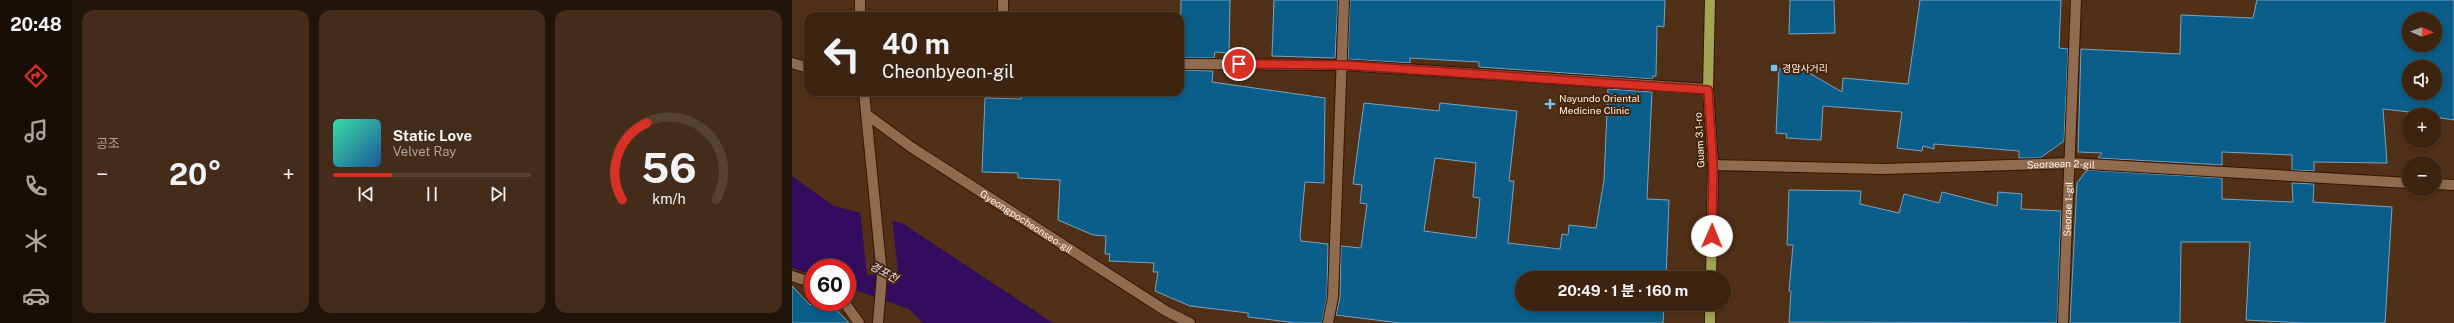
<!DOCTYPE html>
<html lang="ko">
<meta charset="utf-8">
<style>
:root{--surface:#3c2410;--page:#432c19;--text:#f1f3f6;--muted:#aca49f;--line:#554130;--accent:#d93025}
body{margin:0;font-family:"Public Sans","Noto Sans KR",sans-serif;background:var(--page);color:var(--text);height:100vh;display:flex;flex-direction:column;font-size:15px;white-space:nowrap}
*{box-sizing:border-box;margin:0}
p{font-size:13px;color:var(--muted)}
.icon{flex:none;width:22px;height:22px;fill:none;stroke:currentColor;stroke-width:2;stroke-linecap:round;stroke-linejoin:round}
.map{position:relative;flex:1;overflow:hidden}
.side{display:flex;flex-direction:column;gap:10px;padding:10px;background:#211409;width:720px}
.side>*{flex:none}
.guide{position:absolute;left:12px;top:12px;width:380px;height:84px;border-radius:12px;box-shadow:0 2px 6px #0003,0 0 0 1px var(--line);background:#3c2410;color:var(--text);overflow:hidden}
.needle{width:26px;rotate:92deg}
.fabs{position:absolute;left:1610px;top:12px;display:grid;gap:8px}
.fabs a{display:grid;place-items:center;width:40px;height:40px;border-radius:50%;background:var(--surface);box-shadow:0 2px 6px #0003,0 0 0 1px var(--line);font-size:20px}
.speed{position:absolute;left:12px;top:259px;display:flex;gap:8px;font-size:20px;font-weight:700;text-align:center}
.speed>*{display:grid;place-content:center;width:52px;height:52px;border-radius:50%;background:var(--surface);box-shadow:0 2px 6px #0003,0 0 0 1px var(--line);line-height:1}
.speed .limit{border:6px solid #d22;background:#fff;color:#111}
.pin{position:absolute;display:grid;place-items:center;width:34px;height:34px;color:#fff;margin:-17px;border:2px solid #fff;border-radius:50%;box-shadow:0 1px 4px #0007}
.me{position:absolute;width:44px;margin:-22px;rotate:1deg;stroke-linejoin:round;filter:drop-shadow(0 0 3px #0008)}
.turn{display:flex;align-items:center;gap:14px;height:84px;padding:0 12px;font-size:18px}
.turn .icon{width:52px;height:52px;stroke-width:2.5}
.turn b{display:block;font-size:28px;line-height:34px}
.big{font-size:30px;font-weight:700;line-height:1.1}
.side .tile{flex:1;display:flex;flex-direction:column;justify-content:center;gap:6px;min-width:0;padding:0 14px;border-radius:12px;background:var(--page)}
.side .dial{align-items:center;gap:0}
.dial svg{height:104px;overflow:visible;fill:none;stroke:var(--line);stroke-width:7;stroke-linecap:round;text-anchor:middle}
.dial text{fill:var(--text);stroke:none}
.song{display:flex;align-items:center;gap:12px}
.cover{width:48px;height:48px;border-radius:6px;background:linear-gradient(135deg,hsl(160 70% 55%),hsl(210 70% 35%))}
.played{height:4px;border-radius:2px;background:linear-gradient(90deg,var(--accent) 30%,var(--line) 30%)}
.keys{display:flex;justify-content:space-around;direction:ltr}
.heat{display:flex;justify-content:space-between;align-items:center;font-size:22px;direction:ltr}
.side .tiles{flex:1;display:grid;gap:10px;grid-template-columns:repeat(3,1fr)}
.trip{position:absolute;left:723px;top:271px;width:216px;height:40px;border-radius:20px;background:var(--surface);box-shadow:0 2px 6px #0003,0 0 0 1px var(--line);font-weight:700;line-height:40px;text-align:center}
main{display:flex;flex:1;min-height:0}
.tabs{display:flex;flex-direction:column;width:72px;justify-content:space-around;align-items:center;background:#180e06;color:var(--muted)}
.tabs .icon{width:28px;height:28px}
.tabs .current{color:var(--accent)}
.tabs b{font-size:18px;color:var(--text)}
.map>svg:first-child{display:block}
</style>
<main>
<nav class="tabs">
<b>20:48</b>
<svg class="icon current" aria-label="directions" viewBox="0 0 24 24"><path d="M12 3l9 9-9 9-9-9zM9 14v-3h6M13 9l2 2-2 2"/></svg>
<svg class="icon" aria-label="music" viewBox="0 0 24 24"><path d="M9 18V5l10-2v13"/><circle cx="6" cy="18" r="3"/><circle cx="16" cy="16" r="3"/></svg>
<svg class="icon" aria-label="phone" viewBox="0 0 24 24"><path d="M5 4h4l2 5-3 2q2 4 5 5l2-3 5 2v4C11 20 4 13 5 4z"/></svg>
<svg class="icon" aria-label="climate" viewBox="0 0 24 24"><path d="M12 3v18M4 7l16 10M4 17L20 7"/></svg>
<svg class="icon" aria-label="car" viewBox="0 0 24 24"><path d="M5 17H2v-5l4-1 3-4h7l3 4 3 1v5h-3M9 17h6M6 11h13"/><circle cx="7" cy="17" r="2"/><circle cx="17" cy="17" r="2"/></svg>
</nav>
<section class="side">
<div class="tiles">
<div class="tile"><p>공조</p>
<div class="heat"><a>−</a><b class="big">20°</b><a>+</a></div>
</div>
<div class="tile">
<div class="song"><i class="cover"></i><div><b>Static Love</b><p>Velvet Ray</p></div></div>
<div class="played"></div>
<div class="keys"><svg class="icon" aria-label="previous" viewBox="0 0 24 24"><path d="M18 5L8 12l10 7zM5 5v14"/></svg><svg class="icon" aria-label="pause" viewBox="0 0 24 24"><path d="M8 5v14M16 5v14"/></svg><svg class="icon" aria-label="next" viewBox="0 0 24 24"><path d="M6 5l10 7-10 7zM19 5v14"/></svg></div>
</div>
<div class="tile dial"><svg viewBox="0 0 100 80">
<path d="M14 69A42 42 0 1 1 86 69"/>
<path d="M14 69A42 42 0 0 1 33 10" stroke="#d93025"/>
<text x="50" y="56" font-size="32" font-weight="700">56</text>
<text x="50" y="72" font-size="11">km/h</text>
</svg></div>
</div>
</section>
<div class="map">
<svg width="1662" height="323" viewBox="0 0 1662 323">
<rect width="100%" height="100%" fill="#503016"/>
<path fill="#340c5f" d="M 0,176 L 42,206 L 110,223 L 261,323 L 131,323 L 117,309 L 55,287 L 55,268 L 21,268 L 21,275 L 0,268 Z"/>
<path fill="#503016" d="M 68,210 L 100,218 L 106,272 L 75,275 Z"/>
<path fill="#0a5e89" stroke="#7ba3c0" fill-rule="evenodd" d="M 389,0 L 438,0 L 437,53 L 423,52 L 422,58 L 388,58 Z
M 482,0 L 546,0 L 543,58 L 480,56 Z
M 558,0 L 873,0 L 872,27 L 865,26 L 864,76 L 861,76 L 860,79 L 687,67 L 687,62 L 618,58 L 618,63 L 556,59 Z
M 998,0 L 1042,0 L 1043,33 L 997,34 Z
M 1128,0 L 1269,0 L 1267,48 L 1276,49 L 1272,141 L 1248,158 L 1227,158 L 1227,151 L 1142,144 L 1142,149 L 1131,146 L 1130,151 L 1105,148 L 1110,112 L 1031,106 L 1029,140 L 994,138 L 995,134 L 984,133 L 987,69 L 1012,70 L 1050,92 L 1051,78 L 1116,84 Z
M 1465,0 L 1662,0 L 1662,120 L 1643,117 L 1643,115 L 1591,109 L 1595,163 L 1522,162 L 1522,171 L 1500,170 L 1500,155 L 1430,152 L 1430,165 L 1306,158 L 1310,153 L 1286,152 L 1289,49 L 1388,54 L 1389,15 L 1461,18 ZM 1617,19 L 1643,19 L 1643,45 L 1617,45 ZM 1617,67 L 1643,67 L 1643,93 L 1617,93 Z
M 388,70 L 421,71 L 420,82 L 533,98 L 532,183 L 513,182 L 508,236 L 509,241 L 536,244 L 535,296 L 530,323 L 505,323 L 456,317 L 456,313 L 398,306 L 363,291 L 366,272 L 361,272 L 362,263 L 317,261 L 318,254 L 313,254 L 314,236 L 301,235 L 266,220 L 268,180 L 226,178 L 226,173 L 190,172 L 193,98 L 229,99 L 230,92 L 388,92 Z
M 816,89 L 860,92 L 855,199 L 877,200 L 874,278 L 730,278 L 730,304 L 872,304 L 871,323 L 608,323 L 544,315 L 548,297 L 549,246 L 569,248 L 575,204 L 568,203 L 570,185 L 561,184 L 572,103 L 647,111 L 648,103 L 725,111 L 717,181 L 722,181 L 716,243 L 768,249 L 770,234 L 776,235 L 777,225 L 804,228 L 812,180 ZM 643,158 L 684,163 L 681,197 L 688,198 L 684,238 L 632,231 Z
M 1295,170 L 1430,178 L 1430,199 L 1501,202 L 1500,183 L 1522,184 L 1521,202 L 1600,207 L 1593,323 L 1512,323 L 1454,320 L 1458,242 L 1389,242 L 1388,323 L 1278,323 L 1285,183 Z
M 997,190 L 1069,191 L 1068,204 L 1107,213 L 1112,194 L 1147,203 L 1150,192 L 1205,206 L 1206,192 L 1230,194 L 1229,209 L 1269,211 L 1265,323 L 997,322 L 999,291 L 997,291 L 1001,245 L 995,245 Z
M 0,286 L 18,305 L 21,302 L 37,302 L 57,323 L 0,323 Z"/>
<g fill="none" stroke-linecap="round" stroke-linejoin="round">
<g stroke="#341700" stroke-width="12">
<g id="street">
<path d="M 68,0 L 68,16"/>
<path d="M 211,16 L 211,0"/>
<path d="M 0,63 L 16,68"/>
<path d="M 388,64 L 551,65 L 916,89"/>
<path d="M 72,92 L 90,275 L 86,323"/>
<path id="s1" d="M 74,114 L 119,147 L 374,311 L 398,323"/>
<path id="s2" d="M 921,165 L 1092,169 L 1279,163 L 1617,183"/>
<path d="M 1643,184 L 1662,185"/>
<path d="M 0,276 L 21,283"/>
<path d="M 52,302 L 67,323"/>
<path d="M 536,323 L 541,297 L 552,0"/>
<path id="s3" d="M 1271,323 L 1284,0"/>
</g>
</g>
<g stroke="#341700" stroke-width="12">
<path id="primary" d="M 918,0 L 916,89 L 921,165 L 919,278
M 918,323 L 918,304"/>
</g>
<use href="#street" stroke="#8f6c50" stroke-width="10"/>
<use href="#primary" stroke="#a4a454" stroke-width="10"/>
</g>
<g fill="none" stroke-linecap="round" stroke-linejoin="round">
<g stroke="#8d1f18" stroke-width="10">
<path id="route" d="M 447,64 L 551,65 L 916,90 L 921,165 L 920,236"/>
</g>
<use href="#route" stroke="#d93025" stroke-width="7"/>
</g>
<g fill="#72c1f5" stroke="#45260b" stroke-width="1.5">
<rect x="978" y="64" width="8" height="8" rx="2"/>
<path d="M756 98h4v4h4v4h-4v4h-4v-4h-4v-4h4z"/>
</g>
<g text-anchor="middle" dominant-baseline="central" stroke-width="4" stroke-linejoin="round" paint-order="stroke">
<g font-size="10" fill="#fcf0e7" stroke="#45260b" text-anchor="start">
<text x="990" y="68">경암사거리</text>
<text x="767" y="98">Nayundo Oriental<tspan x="767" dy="12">Medicine Clinic</tspan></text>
</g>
<g font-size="10" fill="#fcf0e7" stroke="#45260b">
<text transform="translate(907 140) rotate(-93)">Guam 3.1-ro</text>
<text stroke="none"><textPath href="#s2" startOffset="348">Seoraean 2-gil</textPath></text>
<text stroke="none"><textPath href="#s3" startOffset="114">Seorae 1-gil</textPath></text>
<text stroke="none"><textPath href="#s1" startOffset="193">Gyeongpocheonseo-gil</textPath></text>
</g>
<g font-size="11" font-style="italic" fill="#e6defa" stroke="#45260b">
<text transform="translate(92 272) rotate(29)">경포천</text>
</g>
</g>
</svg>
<div class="fabs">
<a><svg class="needle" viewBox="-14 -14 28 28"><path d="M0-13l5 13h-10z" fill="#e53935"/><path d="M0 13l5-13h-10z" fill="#aca49f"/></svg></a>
<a><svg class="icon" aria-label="sound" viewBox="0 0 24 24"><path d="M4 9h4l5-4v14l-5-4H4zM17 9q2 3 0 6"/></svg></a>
<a>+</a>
<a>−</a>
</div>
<div class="speed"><div class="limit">60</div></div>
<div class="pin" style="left:447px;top:64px;background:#d93025"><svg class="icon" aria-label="arrive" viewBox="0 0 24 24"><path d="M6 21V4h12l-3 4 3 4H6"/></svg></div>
<svg class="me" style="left:920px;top:236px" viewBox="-20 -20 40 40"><circle r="19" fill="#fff"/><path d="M0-13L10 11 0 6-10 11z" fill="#d93025"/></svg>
<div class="trip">20:49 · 1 분 · 160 m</div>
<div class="guide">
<div class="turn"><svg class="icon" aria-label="left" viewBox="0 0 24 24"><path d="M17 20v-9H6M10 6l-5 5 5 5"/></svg><div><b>40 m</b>Cheonbyeon-gil</div></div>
</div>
</div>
</main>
